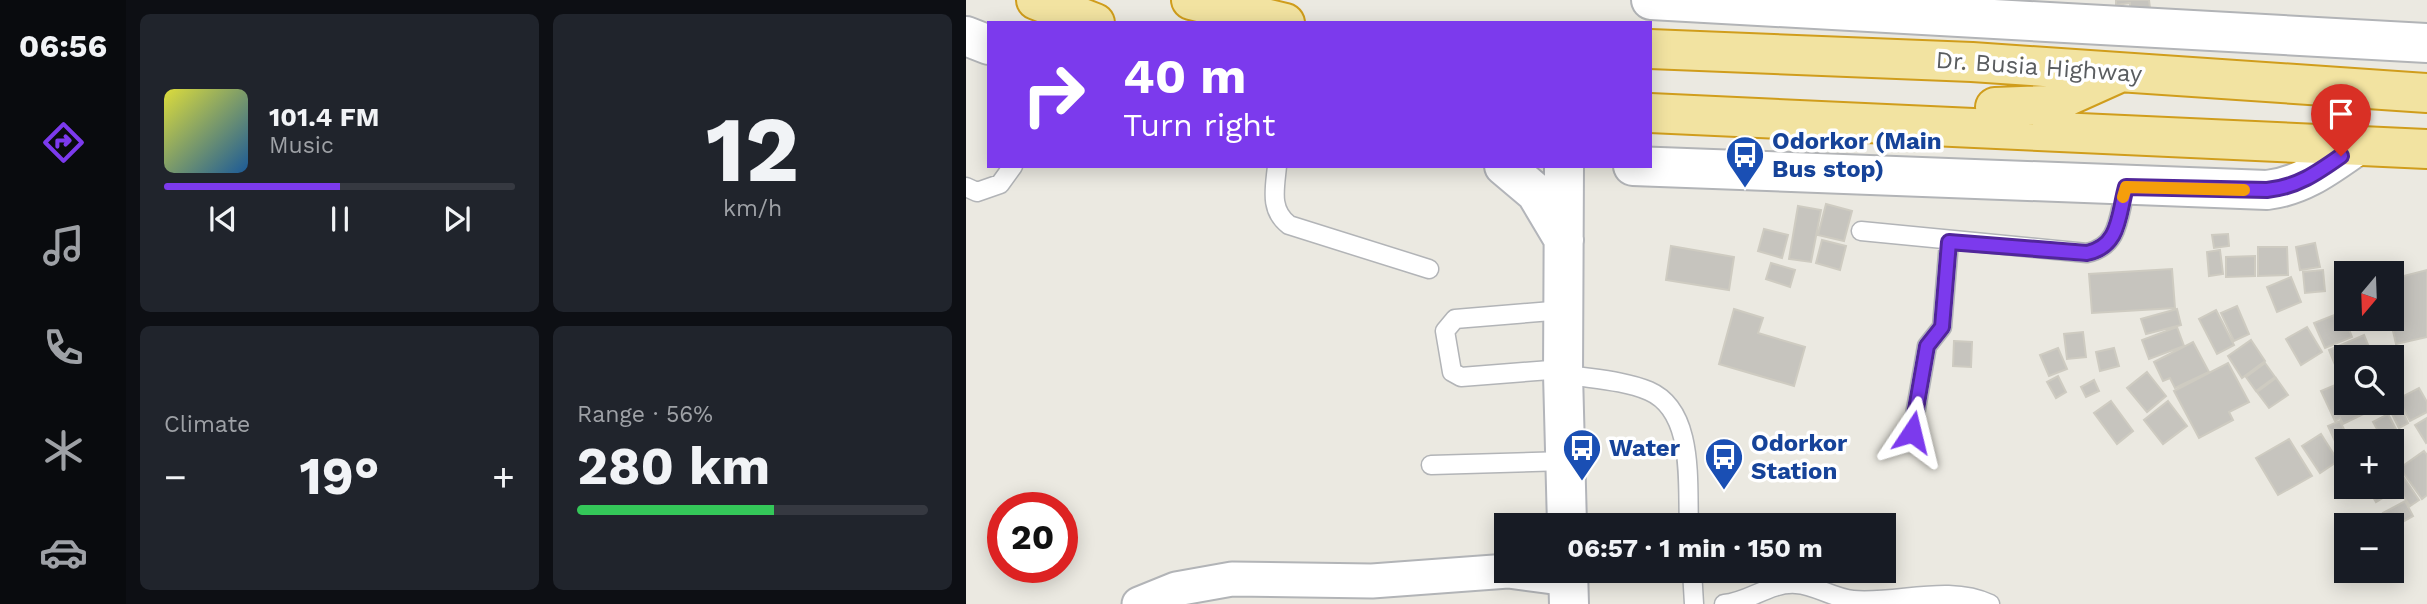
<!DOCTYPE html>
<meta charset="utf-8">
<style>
:root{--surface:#171b24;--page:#20242c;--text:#f1f3f6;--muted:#9ea1a6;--line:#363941;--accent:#7c3aed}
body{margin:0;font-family:"Work Sans",sans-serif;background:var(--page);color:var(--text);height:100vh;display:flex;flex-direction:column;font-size:26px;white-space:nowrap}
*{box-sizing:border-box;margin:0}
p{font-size:23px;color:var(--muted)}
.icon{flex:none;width:38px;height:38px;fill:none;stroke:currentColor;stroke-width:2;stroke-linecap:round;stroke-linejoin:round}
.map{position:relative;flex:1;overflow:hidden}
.details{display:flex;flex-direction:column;gap:14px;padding:14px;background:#0d0f14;width:840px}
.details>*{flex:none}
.top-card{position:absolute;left:21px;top:21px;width:665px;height:147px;border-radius:0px;box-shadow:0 4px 18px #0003;background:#7c3aed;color:#fff;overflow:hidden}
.needle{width:46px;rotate:199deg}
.controls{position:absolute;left:1368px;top:261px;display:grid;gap:14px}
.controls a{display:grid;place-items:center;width:70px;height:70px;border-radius:0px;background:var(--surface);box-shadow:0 4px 18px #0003;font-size:35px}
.speed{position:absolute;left:21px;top:492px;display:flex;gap:14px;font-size:35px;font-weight:700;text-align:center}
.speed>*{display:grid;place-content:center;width:91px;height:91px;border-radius:50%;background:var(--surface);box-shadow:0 4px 18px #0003;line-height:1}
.speed .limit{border:10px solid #d22;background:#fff;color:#111}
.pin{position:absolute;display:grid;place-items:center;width:60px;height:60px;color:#fff;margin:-72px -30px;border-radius:50% 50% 50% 0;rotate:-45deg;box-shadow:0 0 7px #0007}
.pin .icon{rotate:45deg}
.me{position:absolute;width:77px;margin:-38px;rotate:10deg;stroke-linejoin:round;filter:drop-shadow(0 0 5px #0008)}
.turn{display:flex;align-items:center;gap:24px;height:147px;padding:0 21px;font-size:32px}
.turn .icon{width:91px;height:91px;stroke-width:2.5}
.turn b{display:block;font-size:49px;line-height:60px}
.big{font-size:52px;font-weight:700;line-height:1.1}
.details .card{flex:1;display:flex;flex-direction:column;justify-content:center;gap:10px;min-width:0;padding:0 24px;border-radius:10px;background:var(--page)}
.details .dial{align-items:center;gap:0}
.dial b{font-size:91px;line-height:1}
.song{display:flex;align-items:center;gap:21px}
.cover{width:84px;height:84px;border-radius:10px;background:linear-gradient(135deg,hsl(60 70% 55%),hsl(210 70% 35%))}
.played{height:7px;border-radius:4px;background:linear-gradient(90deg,var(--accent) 50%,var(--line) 50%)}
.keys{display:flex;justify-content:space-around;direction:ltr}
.heat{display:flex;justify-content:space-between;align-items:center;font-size:38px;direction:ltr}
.charge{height:10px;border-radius:5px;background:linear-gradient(90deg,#34c759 56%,var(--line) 0)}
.details .tiles{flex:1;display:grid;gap:14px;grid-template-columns:repeat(2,1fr)}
.trip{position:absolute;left:528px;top:513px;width:402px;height:70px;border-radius:0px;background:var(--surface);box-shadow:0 4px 18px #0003;font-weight:700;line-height:70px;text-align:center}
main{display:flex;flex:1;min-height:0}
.tabs{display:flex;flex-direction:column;width:126px;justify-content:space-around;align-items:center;background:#090b0e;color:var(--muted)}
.tabs .icon{width:49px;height:49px}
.tabs .current{color:var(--accent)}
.tabs b{font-size:32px;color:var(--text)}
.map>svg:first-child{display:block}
</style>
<main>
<nav class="tabs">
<b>06:56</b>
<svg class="icon current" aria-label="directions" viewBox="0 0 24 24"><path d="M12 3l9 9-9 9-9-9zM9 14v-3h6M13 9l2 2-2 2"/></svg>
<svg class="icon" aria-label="music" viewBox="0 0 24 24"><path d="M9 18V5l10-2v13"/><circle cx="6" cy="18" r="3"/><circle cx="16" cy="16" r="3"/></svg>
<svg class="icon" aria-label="phone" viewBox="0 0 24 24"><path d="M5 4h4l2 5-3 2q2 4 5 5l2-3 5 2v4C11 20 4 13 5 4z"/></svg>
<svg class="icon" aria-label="climate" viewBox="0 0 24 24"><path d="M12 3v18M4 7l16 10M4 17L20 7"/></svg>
<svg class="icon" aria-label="car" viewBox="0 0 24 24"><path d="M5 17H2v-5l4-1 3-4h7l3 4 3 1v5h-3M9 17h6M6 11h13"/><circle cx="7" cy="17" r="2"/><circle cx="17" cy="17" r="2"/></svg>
</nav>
<section class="details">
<div class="tiles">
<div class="card">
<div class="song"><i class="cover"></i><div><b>101.4 FM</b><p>Music</p></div></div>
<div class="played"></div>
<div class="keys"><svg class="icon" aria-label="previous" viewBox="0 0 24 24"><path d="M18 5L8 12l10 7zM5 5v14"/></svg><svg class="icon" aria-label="pause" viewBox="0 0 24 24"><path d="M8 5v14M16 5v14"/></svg><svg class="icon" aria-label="next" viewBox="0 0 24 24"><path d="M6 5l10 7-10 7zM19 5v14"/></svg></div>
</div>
<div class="card dial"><b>12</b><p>km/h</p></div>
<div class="card"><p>Climate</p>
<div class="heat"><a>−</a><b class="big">19°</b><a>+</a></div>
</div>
<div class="card"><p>Range · 56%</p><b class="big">280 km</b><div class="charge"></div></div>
</div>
</section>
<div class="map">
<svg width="1461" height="604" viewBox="0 0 1461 604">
<rect width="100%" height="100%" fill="#ebe9e1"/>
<path fill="#c6c4be" stroke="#cecbc1" stroke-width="2" d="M 1150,0 L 1183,0 L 1184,8 L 1164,9 L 1164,3 L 1150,5 Z
M 860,204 L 886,211 L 878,241 L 852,235 Z
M 832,206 L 855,210 L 845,262 L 823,259 Z
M 798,229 L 822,235 L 816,258 L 792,251 Z
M 1262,234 L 1263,246 L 1248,248 L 1246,235 Z
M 856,240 L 880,246 L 874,270 L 850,263 Z
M 1349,243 L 1354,267 L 1334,270 L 1330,247 Z
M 705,246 L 768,257 L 763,290 L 700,280 Z
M 1292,247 L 1321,247 L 1322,275 L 1292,276 Z
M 1254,250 L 1257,274 L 1243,276 L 1241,252 Z
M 1289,256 L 1289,276 L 1260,277 L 1260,257 Z
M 805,263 L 829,270 L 824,287 L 800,279 Z
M 1206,269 L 1209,308 L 1126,313 L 1123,274 Z
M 1357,270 L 1359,291 L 1339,293 L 1337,272 Z
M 1461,270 L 1461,337 L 1430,344 L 1424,318 L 1426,318 L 1426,279 Z
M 1325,277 L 1335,302 L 1311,312 L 1301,287 Z
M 1271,306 L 1283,334 L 1268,341 L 1255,313 Z
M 768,309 L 797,318 L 792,333 L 839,347 L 828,386 L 753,364 Z
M 1211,309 L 1215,325 L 1180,334 L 1175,319 Z
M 1250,310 L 1268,345 L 1251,354 L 1233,319 Z
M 1376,312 L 1386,337 L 1359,348 L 1348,323 Z
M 1211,327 L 1218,346 L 1183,359 L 1176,340 Z
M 1341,327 L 1356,352 L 1335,365 L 1320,339 Z
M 1117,332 L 1120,357 L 1101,359 L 1098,334 Z
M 1398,335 L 1407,357 L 1381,357 L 1381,375 L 1374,377 L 1363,350 Z
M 1285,340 L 1299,361 L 1276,378 L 1262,356 Z
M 988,341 L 1006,342 L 1005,367 L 987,366 Z
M 1227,342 L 1243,372 L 1209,388 L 1204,378 L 1197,381 L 1188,362 Z
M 1092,348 L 1101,369 L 1083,376 L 1074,355 Z
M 1148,348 L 1153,366 L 1134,371 L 1130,352 Z
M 1262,363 L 1283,402 L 1263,412 L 1267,420 L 1233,438 L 1208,391 Z
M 1299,363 L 1309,377 L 1290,391 L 1280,377 Z
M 1181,372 L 1200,396 L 1181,412 L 1161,388 Z
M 1092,376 L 1100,392 L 1090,398 L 1081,382 Z
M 1310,378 L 1322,395 L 1303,408 L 1291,392 Z
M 1128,380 L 1133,391 L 1120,397 L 1115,387 Z
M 1381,380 L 1381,402 L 1410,402 L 1412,407 L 1377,424 L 1374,418 L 1369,421 L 1355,391 Z
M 1453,388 L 1461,402 L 1461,412 L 1444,421 L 1432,399 Z
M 1145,401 L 1167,431 L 1151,444 L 1128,413 Z
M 1202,401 L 1221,426 L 1197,444 L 1178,420 Z
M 1434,406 L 1442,423 L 1433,428 L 1424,410 Z
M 1422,414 L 1431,431 L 1416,438 L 1407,422 Z
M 1461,418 L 1461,442 L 1460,443 L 1449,425 Z
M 1374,421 L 1382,438 L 1396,431 L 1400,441 L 1381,441 L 1379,463 L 1362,426 Z
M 1355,434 L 1372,461 L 1354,473 L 1336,446 Z
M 1323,439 L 1346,476 L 1312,495 L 1290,458 Z
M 1458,451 L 1461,455 L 1461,495 L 1456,499 L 1434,468 Z
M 1432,469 L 1453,500 L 1444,506 L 1426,479 L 1426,473 Z
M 1425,486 L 1428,491 L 1410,502 L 1401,487 Z
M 1439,501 L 1447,516 L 1426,528 L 1417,513 Z"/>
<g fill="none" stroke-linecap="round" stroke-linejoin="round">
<g stroke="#b2b4b7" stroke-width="21">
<path id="service" d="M 311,166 C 309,188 303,210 323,225 L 463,269
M 0,187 L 11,192 L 34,184 L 47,166
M 895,231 L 1121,253 C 1154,246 1152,216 1160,187
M 597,369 L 495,377 L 486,372 L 479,331 L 489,319 L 598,310
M 597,374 C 625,379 657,380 683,391 C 729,411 721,483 723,525
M 946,432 L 961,346 L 976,327 L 983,242
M 465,465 L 599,461
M 726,570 L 728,604
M 758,604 C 783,602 804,582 830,584 C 849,585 867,598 887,600 C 932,604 982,584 1024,604"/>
</g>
<g stroke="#b2b4b7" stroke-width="37">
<path id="minor" d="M 173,604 L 210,589 L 266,579 L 406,581 L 542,571 L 602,579"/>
</g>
<g stroke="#b2b4b7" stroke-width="42">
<path id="tertiary" d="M 685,0 L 1461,43
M 0,36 L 23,45
M 667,166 L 1301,190 C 1337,186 1363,165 1392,145"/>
</g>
<g stroke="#b3b5ba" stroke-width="42">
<path id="secondary" d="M 538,166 L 570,193 L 598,240
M 598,166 L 597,374 L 601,525
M 602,570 L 603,604"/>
</g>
<g stroke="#d09d1c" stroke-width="42">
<path id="trunk" d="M 70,0 L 129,23
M 225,0 L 319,23
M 684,49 L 1006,62 L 1461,93
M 1029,107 L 1082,105 L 1151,74
M 684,113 L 1461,149"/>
</g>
<use href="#service" stroke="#fff" stroke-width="18"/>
<use href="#minor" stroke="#fff" stroke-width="33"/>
<use href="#tertiary" stroke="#fff" stroke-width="38"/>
<use href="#secondary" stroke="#fff" stroke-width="38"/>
<use href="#trunk" stroke="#f2e3a1" stroke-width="38"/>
</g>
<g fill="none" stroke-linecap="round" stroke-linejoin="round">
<g stroke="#51269a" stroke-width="18">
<path id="route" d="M 946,432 L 961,346 L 976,327 L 983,242 L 1121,253 C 1154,246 1152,216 1160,187 L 1301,190 C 1331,187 1351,173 1375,156"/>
</g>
<use href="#route" stroke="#7c3aed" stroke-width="12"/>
<path stroke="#f59e0b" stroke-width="12" d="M 1157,197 L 1160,187 L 1278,190"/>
</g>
<defs>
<g id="bus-pin" transform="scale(2.0125)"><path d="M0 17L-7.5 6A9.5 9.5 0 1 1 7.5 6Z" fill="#1a4fb4" stroke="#fff"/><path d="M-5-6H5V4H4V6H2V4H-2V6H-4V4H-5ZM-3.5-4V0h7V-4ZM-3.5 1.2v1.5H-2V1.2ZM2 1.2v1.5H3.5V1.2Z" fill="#fff"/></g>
</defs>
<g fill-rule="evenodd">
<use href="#bus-pin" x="779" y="155"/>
<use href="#bus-pin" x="616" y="448"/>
<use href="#bus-pin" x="758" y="457"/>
</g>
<g text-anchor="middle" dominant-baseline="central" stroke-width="7" stroke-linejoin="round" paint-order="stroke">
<g font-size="24" fill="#5a5d60" stroke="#fff">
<text transform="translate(1073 67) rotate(4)">Dr. Busia Highway</text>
</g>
<g font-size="24" font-weight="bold" fill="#164399" stroke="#fff" text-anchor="start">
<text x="806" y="141">Odorkor (Main<tspan x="806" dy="28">Bus stop)</tspan></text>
<text x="785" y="443">Odorkor<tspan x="785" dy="28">Station</tspan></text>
<text x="643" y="448">Water</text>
</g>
</g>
</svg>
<div class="controls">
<a><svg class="needle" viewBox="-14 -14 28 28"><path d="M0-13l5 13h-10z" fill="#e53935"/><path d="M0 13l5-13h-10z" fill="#9ea1a6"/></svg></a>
<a><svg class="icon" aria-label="search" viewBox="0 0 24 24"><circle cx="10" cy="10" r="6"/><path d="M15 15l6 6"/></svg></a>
<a>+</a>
<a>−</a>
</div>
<div class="speed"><div class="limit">20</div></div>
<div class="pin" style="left:1375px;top:156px;background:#d93025"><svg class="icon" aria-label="arrive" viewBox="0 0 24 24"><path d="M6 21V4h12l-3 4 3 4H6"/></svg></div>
<svg class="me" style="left:946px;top:432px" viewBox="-20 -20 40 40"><path d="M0-17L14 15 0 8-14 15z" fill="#7c3aed" stroke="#fff" stroke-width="4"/></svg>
<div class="trip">06:57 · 1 min · 150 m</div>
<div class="top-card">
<div class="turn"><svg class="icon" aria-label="right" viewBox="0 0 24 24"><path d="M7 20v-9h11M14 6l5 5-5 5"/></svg><div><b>40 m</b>Turn right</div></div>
</div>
</div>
</main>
